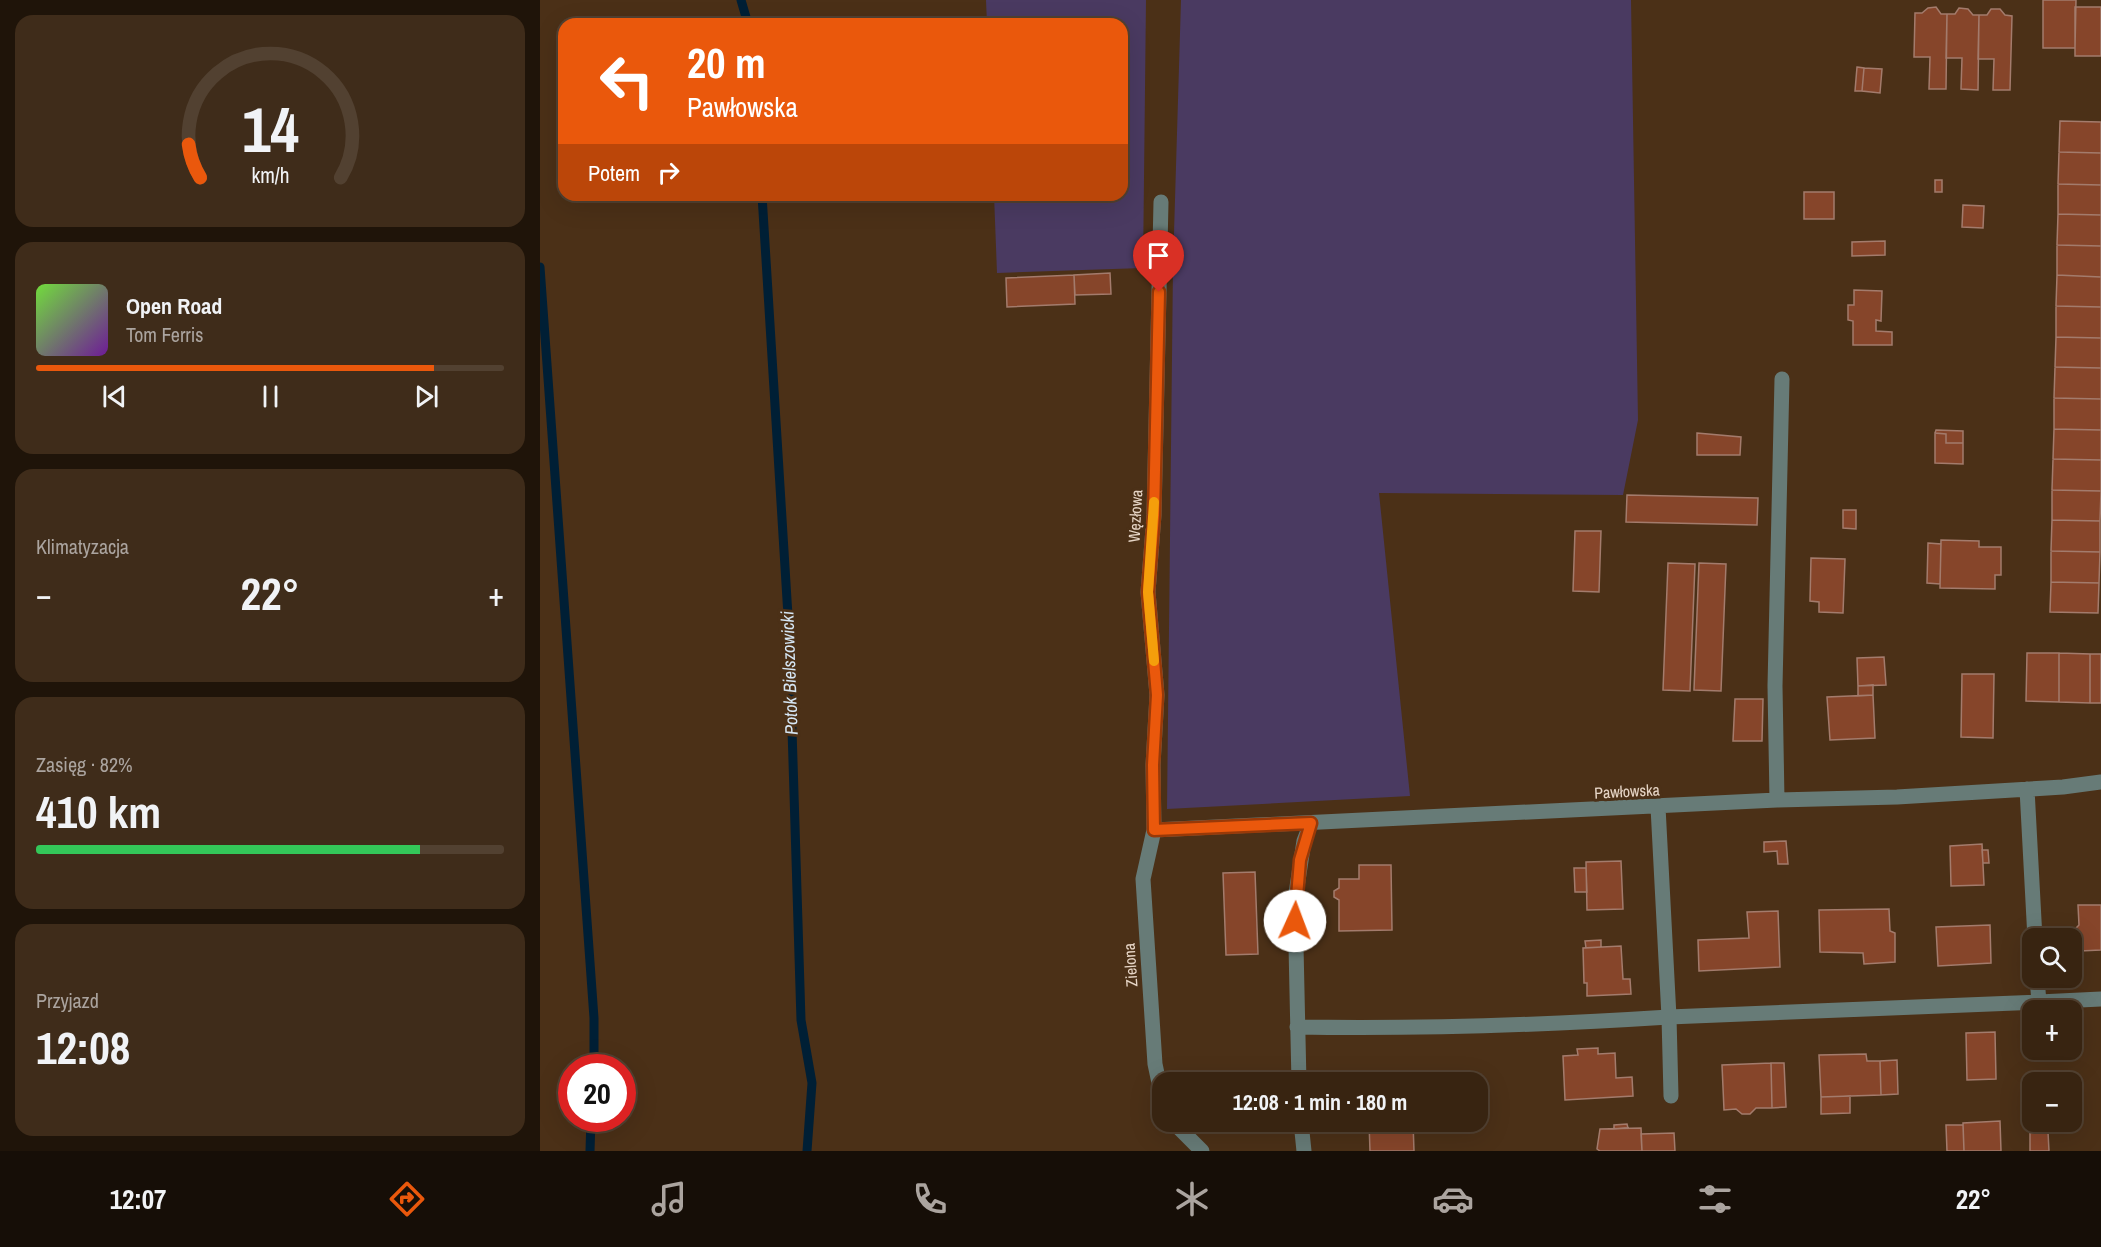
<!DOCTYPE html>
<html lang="pl">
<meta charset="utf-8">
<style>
:root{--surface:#382411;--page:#3f2c1a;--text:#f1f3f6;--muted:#aba49f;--line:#524131;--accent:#ea580c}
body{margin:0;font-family:"Archivo Narrow",sans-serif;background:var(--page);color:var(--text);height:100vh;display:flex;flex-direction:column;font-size:22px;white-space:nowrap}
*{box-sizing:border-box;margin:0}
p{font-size:20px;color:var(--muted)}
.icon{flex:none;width:33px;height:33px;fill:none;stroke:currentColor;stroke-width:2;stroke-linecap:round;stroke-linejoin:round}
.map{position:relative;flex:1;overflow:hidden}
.drawer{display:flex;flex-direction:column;gap:15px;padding:15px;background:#1f1409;width:540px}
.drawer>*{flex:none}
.guide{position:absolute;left:18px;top:18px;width:570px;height:183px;border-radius:18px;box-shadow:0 6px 24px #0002,0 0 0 2px var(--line);background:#ea580c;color:#fff;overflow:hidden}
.buttons{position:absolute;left:1482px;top:928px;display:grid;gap:12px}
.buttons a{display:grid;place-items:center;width:60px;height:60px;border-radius:12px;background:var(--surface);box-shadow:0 6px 24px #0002,0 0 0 2px var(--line);font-size:30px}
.speed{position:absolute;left:18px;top:1054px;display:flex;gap:12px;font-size:30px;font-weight:700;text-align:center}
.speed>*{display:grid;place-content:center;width:78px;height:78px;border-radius:50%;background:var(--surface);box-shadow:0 6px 24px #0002,0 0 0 2px var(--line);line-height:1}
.speed .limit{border:9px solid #d22;background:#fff;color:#111}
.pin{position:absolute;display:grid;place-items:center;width:51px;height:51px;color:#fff;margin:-62px -26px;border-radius:50% 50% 50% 0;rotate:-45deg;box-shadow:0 0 6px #0007}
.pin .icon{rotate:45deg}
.me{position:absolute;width:66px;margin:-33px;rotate:2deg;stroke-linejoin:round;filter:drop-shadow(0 0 4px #0008)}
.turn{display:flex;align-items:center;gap:21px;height:126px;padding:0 30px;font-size:27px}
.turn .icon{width:78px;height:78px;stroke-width:2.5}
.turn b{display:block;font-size:42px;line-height:51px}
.then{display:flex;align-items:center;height:57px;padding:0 30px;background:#0003;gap:12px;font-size:22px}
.big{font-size:45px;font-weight:700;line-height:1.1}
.drawer .card{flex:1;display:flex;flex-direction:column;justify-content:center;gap:9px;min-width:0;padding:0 21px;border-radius:18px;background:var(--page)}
.drawer .dial{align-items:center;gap:0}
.dial svg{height:156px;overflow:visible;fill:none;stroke:var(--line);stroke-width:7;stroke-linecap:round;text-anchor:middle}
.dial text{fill:var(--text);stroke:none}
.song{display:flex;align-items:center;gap:18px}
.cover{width:72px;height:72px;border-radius:9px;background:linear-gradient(135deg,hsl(100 70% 55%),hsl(280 70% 35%))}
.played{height:6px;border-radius:3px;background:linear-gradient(90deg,var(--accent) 85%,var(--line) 85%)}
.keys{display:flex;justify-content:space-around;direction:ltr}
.heat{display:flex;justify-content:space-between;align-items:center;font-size:33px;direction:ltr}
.charge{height:9px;border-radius:4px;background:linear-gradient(90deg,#34c759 82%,var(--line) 0)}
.trip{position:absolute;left:612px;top:1072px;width:336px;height:60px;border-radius:18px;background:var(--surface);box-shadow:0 6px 24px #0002,0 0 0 2px var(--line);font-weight:700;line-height:60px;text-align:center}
.dock{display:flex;height:96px;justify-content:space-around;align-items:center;background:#160e07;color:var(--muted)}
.dock .icon{width:42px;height:42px}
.dock .active{color:var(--accent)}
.dock b{font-size:27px;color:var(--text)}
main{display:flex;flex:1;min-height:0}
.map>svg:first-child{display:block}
</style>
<main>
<section class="drawer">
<div class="card dial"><svg viewBox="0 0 100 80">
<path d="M14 69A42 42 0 1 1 86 69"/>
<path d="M14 69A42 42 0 0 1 8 52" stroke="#ea580c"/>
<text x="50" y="56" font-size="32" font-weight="700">14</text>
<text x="50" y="72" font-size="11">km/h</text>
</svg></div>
<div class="card">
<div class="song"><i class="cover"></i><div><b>Open Road</b><p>Tom Ferris</p></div></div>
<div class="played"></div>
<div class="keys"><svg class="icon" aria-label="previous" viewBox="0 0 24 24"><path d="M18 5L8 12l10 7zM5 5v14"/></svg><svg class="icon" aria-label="pause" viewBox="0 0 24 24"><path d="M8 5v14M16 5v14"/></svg><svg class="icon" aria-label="next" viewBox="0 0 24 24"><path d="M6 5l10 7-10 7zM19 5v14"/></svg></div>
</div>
<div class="card"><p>Klimatyzacja</p>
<div class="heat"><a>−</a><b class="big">22°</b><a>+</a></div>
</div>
<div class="card"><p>Zasięg · 82%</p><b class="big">410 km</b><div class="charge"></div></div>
<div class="card"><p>Przyjazd</p><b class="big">12:08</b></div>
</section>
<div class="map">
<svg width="1561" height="1151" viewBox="0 0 1561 1151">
<rect width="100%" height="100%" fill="#4b3017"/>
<path fill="#4a3a61" d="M 446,0 L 606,0 L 603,268 L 457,273 L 454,195 L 582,195 L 582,24 L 447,24 Z
M 641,0 L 1091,0 L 1098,420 L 1083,495 L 839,493 L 870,796 L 627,809 L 633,266 Z"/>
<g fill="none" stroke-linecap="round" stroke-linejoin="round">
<path stroke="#001f35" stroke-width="9" d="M 201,0 L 208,24
M 222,195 L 249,632 L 261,1020 L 272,1083 L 267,1151
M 0,267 L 54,1018 L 54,1068
M 50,1151 L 51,1119"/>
</g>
<path fill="#86452a" stroke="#a37b6c" stroke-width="1.5" d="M 1503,0 L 1536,0 L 1535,48 L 1503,48 Z
M 1396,7 L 1401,14 L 1407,14 L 1406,89 L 1389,89 L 1390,57 L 1374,57 L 1375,13 L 1382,13 L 1388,8 Z
M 1535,7 L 1561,7 L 1561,56 L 1535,56 Z
M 1419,8 L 1428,9 L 1433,15 L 1439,15 L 1438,90 L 1421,89 L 1422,58 L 1406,58 L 1407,14 L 1415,14 Z
M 1451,9 L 1460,9 L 1465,15 L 1472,16 L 1470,90 L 1453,90 L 1454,59 L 1438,59 L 1439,15 L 1447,15 Z
M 1317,67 L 1324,68 L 1322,91 L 1315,91 Z
M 1324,68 L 1342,69 L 1340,93 L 1322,91 Z
M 1520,121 L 1561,122 L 1561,153 L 1519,152 Z
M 1519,152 L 1561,153 L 1561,185 L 1518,184 Z
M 1395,180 L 1402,180 L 1402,192 L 1395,192 Z
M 1518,184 L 1561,185 L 1561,215 L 1518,214 Z
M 1264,192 L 1294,192 L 1294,219 L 1264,219 Z
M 1423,205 L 1444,206 L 1443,228 L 1422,227 Z
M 1518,214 L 1561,215 L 1561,246 L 1517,245 Z
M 1345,241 L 1345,255 L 1312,256 L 1312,242 Z
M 1517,245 L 1561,246 L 1561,277 L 1517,275 Z
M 570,273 L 571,294 L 535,295 L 534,275 Z
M 534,275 L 535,304 L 467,307 L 466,278 Z
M 1517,275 L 1561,277 L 1561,307 L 1516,306 Z
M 1314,290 L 1342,291 L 1341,321 L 1336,320 L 1336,331 L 1352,332 L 1352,345 L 1313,345 L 1313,321 L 1308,320 L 1308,305 L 1314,305 Z
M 1516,306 L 1561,307 L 1561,338 L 1516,337 Z
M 1516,337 L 1561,338 L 1561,368 L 1515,367 Z
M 1515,367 L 1561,368 L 1561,399 L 1514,398 Z
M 1514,398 L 1561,399 L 1561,430 L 1514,429 Z
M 1514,429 L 1561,430 L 1561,460 L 1513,459 Z
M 1396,430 L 1423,431 L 1423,443 L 1406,443 L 1406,434 L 1395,433 Z
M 1157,433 L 1201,437 L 1200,455 L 1157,455 Z
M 1395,433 L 1406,434 L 1406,443 L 1423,443 L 1423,464 L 1395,463 Z
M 1513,459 L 1561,460 L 1561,491 L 1512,490 Z
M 1512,490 L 1561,491 L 1560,521 L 1512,520 Z
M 1087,495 L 1218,498 L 1217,525 L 1086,522 Z
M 1303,510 L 1316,510 L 1316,529 L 1303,528 Z
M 1512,520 L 1560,521 L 1560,552 L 1511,551 Z
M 1035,531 L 1061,531 L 1059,592 L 1033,591 Z
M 1401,540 L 1439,541 L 1439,547 L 1461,547 L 1461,575 L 1455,575 L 1455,589 L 1400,588 Z
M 1388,543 L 1401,544 L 1400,584 L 1387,583 Z
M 1511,551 L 1560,552 L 1559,583 L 1511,582 Z
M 1271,558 L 1305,559 L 1303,613 L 1279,612 L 1279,602 L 1270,601 Z
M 1128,563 L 1155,564 L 1150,691 L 1123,690 Z
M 1159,563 L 1186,564 L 1181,691 L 1154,690 Z
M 1511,582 L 1559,583 L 1558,613 L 1510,612 Z
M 1487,653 L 1519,653 L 1519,702 L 1486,701 Z
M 1519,653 L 1550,654 L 1550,703 L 1519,702 Z
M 1550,654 L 1561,654 L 1561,703 L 1550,703 Z
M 1344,657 L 1346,685 L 1318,686 L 1317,658 Z
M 1422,674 L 1454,674 L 1453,738 L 1421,737 Z
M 1333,685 L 1333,695 L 1318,696 L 1318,686 Z
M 1333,695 L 1335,738 L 1290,740 L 1287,697 Z
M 1195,699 L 1223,699 L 1222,741 L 1193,741 Z
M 1246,841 L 1248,864 L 1238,864 L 1237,851 L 1224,852 L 1224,842 Z
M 1442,844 L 1444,885 L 1411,886 L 1410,846 Z
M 1442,850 L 1448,850 L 1449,863 L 1443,863 Z
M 1081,861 L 1083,909 L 1047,910 L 1046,862 Z
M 819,865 L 851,865 L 852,930 L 799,931 L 799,900 L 794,897 L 794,891 L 799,888 L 799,879 L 819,879 Z
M 1034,868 L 1046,868 L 1047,892 L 1035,892 Z
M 715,872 L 718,954 L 686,955 L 683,873 Z
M 1538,905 L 1561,905 L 1561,950 L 1540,951 L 1539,940 L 1535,936 L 1535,929 L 1539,925 Z
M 1349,909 L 1350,931 L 1355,933 L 1355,962 L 1324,964 L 1323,953 L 1280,952 L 1279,910 Z
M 1238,911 L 1240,967 L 1159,971 L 1158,940 L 1209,938 L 1207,912 Z
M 1450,925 L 1451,963 L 1398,966 L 1396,927 Z
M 1061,940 L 1061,947 L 1046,948 L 1045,941 Z
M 1081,946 L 1083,979 L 1090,979 L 1091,994 L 1047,996 L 1047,983 L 1044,983 L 1043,948 Z
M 1455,1032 L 1456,1079 L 1427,1080 L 1426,1033 Z
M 1058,1048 L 1058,1054 L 1075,1053 L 1076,1078 L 1092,1077 L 1093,1096 L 1025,1100 L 1023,1056 L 1038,1055 L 1037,1049 Z
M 1326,1054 L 1327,1061 L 1340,1061 L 1341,1095 L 1281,1097 L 1279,1055 Z
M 1357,1060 L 1358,1094 L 1341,1095 L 1340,1061 Z
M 1231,1063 L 1232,1108 L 1216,1108 L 1210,1114 L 1202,1114 L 1196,1109 L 1184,1110 L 1182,1065 Z
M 1231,1063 L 1244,1063 L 1246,1107 L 1232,1108 Z
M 1310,1096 L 1310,1113 L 1281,1114 L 1281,1097 Z
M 1460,1121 L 1461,1151 L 1424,1151 L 1423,1123 Z
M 829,1122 L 873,1122 L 874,1151 L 830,1151 Z
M 1087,1124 L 1088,1128 L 1074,1129 L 1074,1125 Z
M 1406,1125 L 1423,1125 L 1424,1151 L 1407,1151 Z
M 1101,1128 L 1102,1151 L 1060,1151 L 1057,1149 L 1060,1129 Z
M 1508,1132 L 1509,1151 L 1490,1151 L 1490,1133 Z
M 1134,1133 L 1135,1151 L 1102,1151 L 1101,1134 Z"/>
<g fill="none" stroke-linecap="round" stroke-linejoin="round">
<path stroke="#677b77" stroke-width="15" d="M 621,202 L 614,515 L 608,592 L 617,695 L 613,765 L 614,830 L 603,879 L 615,1064 L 622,1097
M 1487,789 L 1495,939
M 1237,800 L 1235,686 L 1242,379
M 1118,807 L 1129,1017 L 1499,1002
M 614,830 L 1237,800 L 1357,797 L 1523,787 L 1561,782
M 1497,978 L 1499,1002 L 1561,999
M 757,1027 C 882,1029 1005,1025 1129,1017 L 1131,1096
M 759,1083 L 755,900 L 764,841 L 771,823
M 633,1122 L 662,1151
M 761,1122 L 764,1151"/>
</g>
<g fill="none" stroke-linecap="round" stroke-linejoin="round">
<g stroke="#983908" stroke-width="15">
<path id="route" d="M 619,292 L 614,515 L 608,592 L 617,695 L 613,765 L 614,830 L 771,823 L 760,860 L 755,921"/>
</g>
<use href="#route" stroke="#ea580c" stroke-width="10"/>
<path stroke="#f59e0b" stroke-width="10" d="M 614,502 L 608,592 L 614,661"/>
</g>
<g text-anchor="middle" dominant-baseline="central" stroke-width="6" stroke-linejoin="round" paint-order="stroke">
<g font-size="16" fill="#e6d5c6" stroke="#4b3017">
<text transform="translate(595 516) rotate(-87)">Węzłowa</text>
<text transform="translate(1087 791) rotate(-3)">Pawłowska</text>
<text transform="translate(590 965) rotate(-94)">Zielona</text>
</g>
<g font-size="18" font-style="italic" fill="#d6e6f4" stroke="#4b3017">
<text transform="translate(249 673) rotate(-92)">Potok Bielszowicki</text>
</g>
</g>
</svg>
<div class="buttons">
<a><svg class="icon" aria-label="search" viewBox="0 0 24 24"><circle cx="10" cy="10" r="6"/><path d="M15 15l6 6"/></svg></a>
<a>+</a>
<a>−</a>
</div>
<div class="speed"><div class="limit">20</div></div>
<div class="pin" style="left:619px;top:292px;background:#d93025"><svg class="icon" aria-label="arrive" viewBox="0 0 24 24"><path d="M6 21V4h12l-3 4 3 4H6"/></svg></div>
<svg class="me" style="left:755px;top:921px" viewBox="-20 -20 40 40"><circle r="19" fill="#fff"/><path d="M0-13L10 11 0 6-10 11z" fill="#ea580c"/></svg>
<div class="trip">12:08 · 1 min · 180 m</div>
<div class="guide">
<div class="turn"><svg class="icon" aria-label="left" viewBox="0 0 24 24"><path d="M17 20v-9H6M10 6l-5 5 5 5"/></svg><div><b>20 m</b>Pawłowska</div></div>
<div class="then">Potem<svg class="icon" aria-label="right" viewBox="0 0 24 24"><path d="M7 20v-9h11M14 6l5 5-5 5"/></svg></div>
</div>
</div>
</main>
<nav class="dock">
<b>12:07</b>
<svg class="icon active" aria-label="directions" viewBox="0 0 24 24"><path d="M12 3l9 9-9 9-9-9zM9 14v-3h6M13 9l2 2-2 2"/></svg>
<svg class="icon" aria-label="music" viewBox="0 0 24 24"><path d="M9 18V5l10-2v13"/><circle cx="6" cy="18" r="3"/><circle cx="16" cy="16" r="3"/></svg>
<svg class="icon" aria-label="phone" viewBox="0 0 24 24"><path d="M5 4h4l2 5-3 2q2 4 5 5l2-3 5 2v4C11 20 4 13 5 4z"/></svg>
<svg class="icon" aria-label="climate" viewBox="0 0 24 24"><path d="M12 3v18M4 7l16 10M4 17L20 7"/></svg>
<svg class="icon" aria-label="car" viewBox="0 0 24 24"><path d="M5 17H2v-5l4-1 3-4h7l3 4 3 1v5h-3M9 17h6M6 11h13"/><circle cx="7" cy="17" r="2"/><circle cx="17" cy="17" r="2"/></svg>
<svg class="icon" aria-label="filters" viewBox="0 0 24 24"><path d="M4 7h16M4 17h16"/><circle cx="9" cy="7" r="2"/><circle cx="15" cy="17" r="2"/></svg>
<b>22°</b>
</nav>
